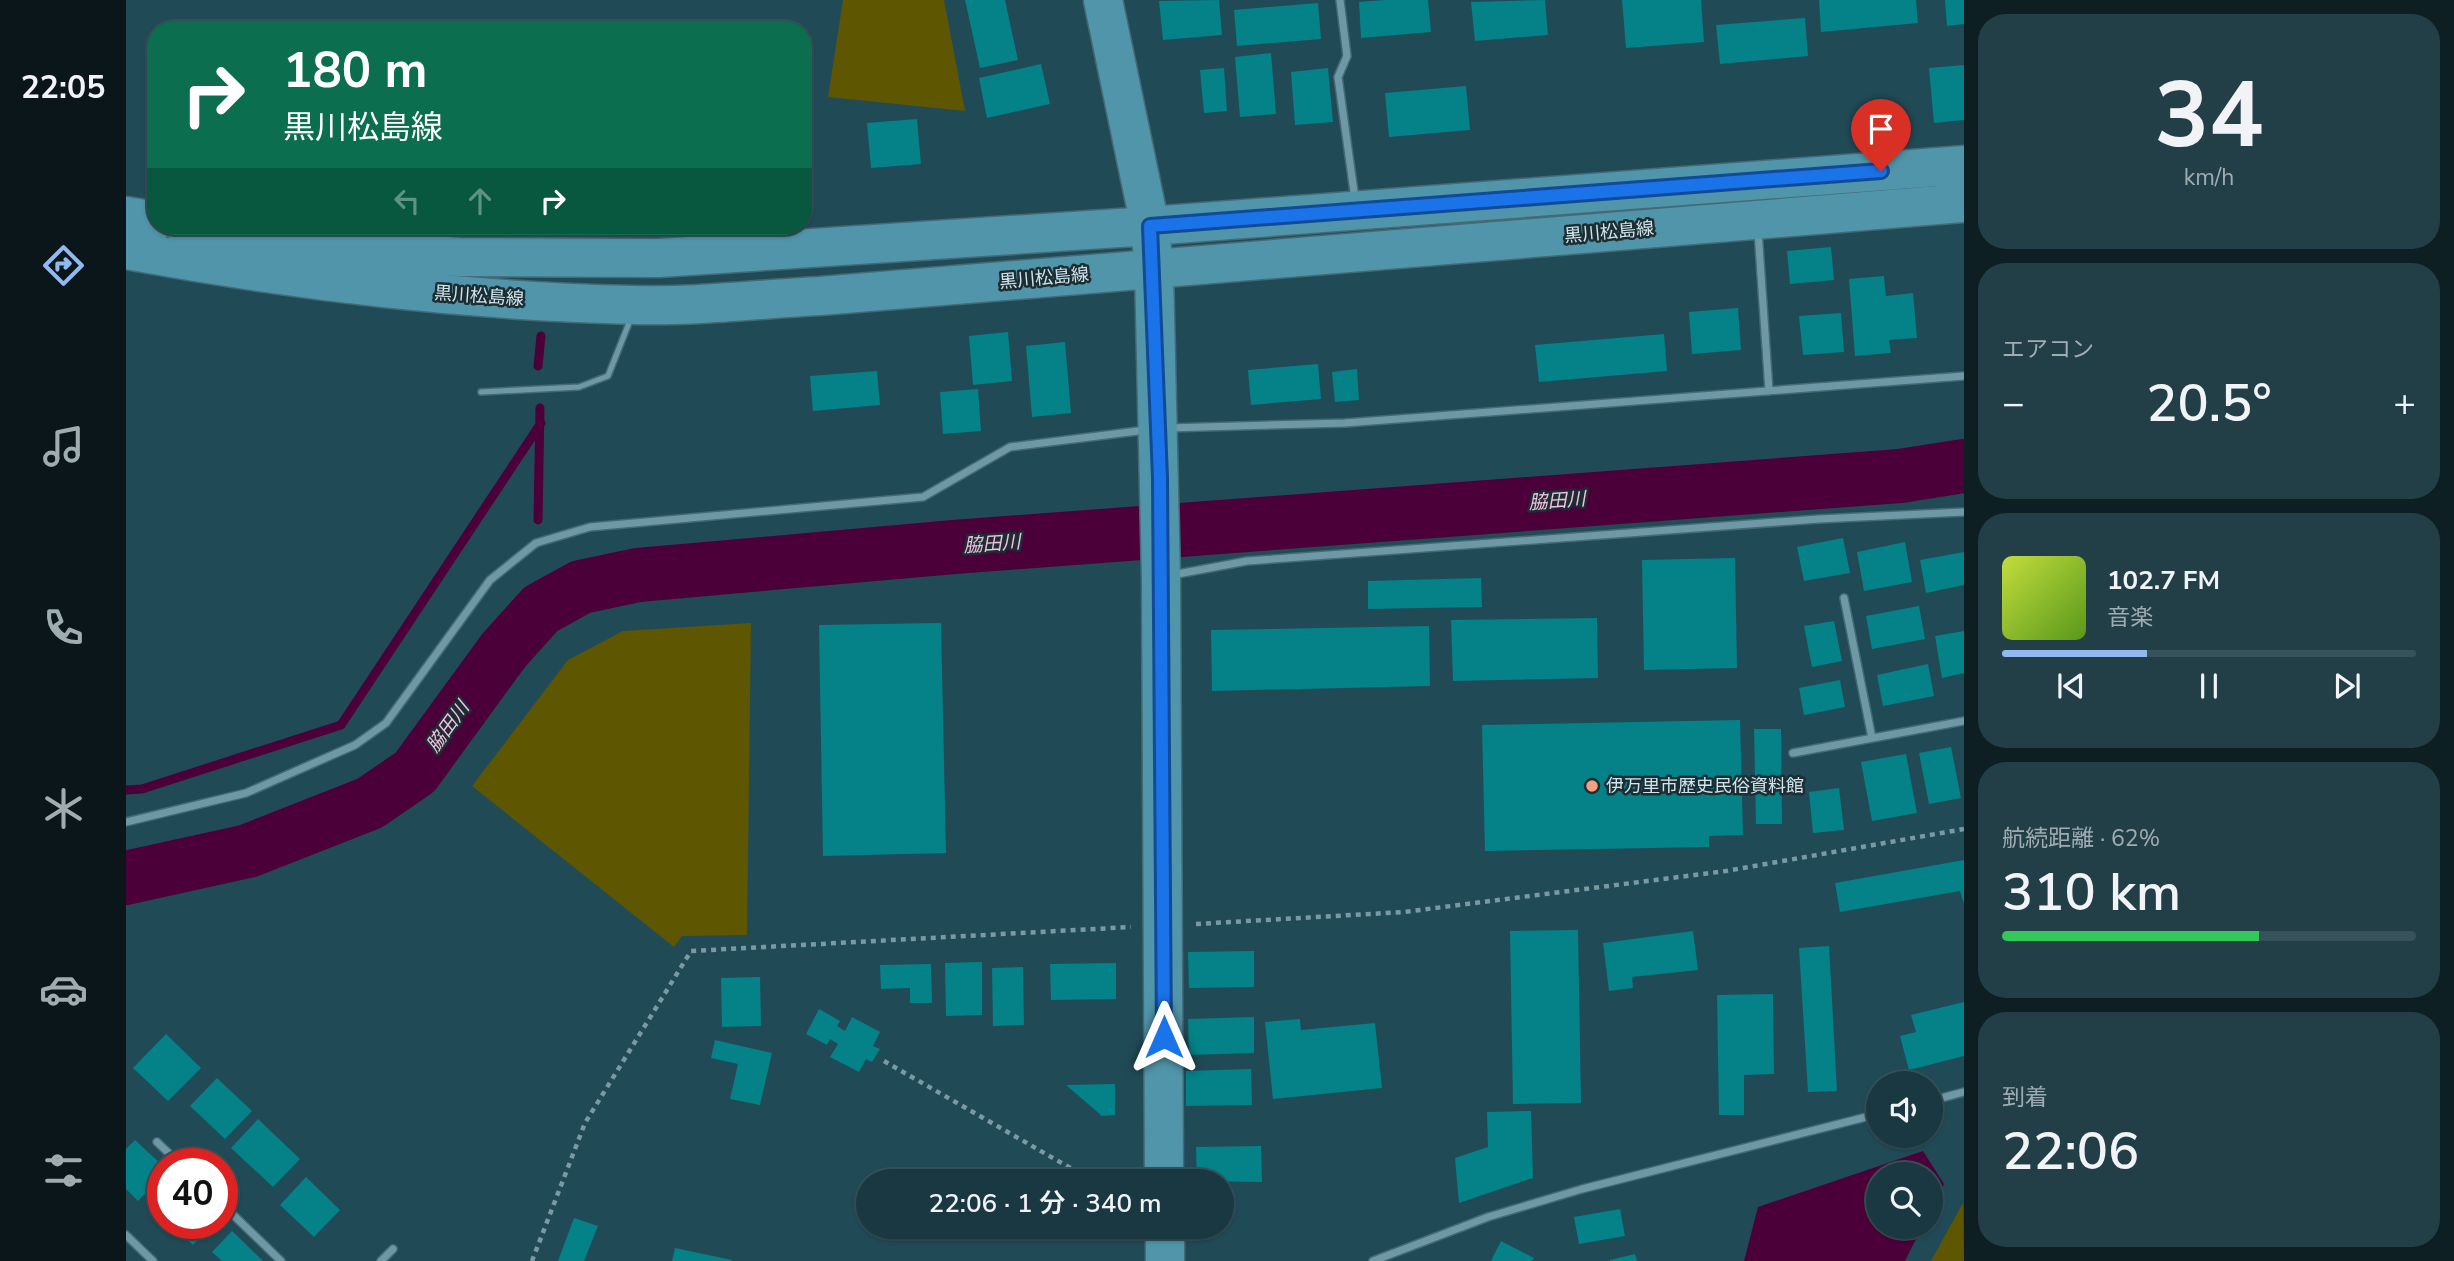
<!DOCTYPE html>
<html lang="ja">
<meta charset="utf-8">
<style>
:root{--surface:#193841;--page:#223f48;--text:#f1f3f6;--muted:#9facb1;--line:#37525a;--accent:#90b9f0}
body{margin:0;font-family:"Nunito Sans","Noto Sans JP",sans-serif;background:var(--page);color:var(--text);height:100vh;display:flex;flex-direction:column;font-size:26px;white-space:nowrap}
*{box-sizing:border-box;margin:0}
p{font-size:23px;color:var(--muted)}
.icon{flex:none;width:38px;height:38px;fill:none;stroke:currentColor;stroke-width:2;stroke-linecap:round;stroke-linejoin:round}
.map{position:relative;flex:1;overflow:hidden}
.details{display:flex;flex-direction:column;gap:14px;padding:14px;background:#0e1f24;width:490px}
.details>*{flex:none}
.top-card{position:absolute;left:21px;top:21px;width:665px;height:214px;border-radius:28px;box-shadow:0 2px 5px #0004,0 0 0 2px var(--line);background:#0b6e4f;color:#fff;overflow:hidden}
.fabs{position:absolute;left:1740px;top:1071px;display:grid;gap:14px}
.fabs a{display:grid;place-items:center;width:77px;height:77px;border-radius:50%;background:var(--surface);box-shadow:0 2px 5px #0004,0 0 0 2px var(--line);font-size:35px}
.speed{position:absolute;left:21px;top:1148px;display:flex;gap:14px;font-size:35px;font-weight:700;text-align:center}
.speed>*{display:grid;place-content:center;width:91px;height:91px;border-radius:50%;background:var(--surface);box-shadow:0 2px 5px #0004,0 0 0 2px var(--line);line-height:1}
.speed .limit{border:10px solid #d22;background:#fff;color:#111}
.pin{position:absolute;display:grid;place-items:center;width:60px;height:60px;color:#fff;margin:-72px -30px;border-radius:50% 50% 50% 0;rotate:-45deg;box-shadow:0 0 7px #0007}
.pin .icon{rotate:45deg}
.me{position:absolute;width:77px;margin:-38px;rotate:0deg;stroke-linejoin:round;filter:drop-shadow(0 0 5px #0008)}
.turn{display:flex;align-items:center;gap:24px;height:147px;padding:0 21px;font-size:32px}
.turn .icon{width:91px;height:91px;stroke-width:2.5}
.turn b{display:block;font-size:49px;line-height:60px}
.lanes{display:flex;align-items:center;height:66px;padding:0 21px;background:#0003;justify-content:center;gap:35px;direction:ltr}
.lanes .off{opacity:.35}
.big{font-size:52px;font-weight:600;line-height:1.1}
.details .tile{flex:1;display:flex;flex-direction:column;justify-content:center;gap:10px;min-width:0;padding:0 24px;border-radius:28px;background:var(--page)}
.details .dial{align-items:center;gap:0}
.dial b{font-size:91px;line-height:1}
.song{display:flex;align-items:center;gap:21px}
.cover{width:84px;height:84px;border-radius:10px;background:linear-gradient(135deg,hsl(70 70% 55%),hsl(90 70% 35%))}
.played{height:7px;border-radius:4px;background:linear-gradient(90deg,var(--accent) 35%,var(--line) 35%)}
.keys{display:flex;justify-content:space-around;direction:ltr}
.heat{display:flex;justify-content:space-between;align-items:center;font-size:38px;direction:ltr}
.charge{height:10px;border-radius:5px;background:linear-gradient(90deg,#34c759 62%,var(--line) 0)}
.trip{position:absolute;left:730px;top:1169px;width:378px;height:70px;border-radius:35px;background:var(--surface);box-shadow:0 2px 5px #0004,0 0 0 2px var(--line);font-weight:600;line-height:70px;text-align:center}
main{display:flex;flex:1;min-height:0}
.tabs{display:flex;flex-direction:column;width:126px;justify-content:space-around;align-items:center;background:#0a161a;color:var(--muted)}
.tabs .icon{width:49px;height:49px}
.tabs .selected{color:var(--accent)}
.tabs b{font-size:32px;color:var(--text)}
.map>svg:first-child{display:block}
</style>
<main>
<nav class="tabs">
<b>22:05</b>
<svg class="icon selected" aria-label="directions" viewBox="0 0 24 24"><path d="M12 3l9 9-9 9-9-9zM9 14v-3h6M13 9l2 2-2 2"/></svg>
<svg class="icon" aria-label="music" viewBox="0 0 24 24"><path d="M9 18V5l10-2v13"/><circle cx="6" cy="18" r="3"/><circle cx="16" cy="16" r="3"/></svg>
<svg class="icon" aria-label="phone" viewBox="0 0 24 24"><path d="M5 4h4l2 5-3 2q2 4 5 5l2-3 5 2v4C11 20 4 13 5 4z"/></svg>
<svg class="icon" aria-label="climate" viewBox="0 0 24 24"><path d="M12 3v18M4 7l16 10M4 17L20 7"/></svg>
<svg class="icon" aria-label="car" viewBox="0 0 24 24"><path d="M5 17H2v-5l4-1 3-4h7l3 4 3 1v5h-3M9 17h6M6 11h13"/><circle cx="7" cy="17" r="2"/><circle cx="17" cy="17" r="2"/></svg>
<svg class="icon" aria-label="filters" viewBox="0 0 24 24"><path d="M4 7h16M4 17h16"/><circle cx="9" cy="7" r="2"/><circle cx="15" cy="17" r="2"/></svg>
</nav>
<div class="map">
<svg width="1838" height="1261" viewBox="0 0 1838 1261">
<rect width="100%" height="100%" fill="#214a57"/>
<path fill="#5f5601" d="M 717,0 L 818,0 L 839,111 L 702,97 Z
M 625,623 L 621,935 L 556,936 L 548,947 L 346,786 L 442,660 L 497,631 Z
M 1837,1203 L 1838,1261 L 1805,1261 Z"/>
<path fill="#4c0039" d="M 1797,1151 L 1818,1184 L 1804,1211 L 1804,1174 L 1752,1174 L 1752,1227 L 1796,1227 L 1779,1261 L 1618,1261 L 1632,1207 Z"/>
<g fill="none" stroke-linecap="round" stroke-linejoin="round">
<path stroke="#4c0039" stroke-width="9" d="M 412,366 L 415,336
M 412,520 L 414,408
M 0,790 L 16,789 L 215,725 L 415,423"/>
<path stroke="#4c0039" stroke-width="54" d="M 0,878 L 122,851 L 244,803 L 289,772 L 378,650 L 415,609 L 455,587 L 512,575 L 828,547 L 1774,476 L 1838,466"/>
</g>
<path fill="#058188" d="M 839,0 L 879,0 L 892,60 L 854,68 Z
M 1093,0 L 1096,35 L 1037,40 L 1033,1 Z
M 1259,0 L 1302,0 L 1305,32 L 1235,38 L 1233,2 Z
M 1419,0 L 1422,35 L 1349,41 L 1345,2 Z
M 1496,0 L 1575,0 L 1578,42 L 1500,48 Z
M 1693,0 L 1790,0 L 1792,23 L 1695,32 Z
M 1819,0 L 1838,0 L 1838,24 L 1821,26 Z
M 1192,3 L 1195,39 L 1111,46 L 1108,10 Z
M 1679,18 L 1682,56 L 1594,64 L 1590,25 Z
M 1145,53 L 1150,114 L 1114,117 L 1109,57 Z
M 915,64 L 924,104 L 861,118 L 853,78 Z
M 1838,65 L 1838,120 L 1808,123 L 1803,68 Z
M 1098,68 L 1101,111 L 1078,113 L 1074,70 Z
M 1202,68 L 1207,122 L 1169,125 L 1165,72 Z
M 1340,86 L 1344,130 L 1263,137 L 1259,93 Z
M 791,119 L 795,164 L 745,168 L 741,123 Z
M 1705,247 L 1708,280 L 1664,284 L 1661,251 Z
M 1758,276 L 1760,296 L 1787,293 L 1791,338 L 1763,340 L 1765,353 L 1729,356 L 1723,279 Z
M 1612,308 L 1615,350 L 1566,354 L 1563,312 Z
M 1715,313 L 1718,352 L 1677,355 L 1673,316 Z
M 882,332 L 886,381 L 847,385 L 843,336 Z
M 1538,334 L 1541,371 L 1413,382 L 1409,345 Z
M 939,342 L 945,413 L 906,417 L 900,346 Z
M 1192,364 L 1195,399 L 1125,405 L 1122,370 Z
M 1231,369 L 1233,400 L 1209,402 L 1206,372 Z
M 751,371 L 754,405 L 687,411 L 684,376 Z
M 852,389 L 855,431 L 817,434 L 814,392 Z
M 1717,538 L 1724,573 L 1678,581 L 1671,547 Z
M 1779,542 L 1786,582 L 1738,591 L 1731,552 Z
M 1838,552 L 1838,585 L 1800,593 L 1794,560 Z
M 1609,558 L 1611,668 L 1518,670 L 1516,560 Z
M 1355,578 L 1356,607 L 1242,609 L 1242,581 Z
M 1793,606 L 1799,639 L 1746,649 L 1740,616 Z
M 1471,618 L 1472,678 L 1327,681 L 1325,620 Z
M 1708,621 L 1716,661 L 1686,667 L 1678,626 Z
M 815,623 L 820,853 L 697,856 L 693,625 Z
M 1303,626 L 1304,686 L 1086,691 L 1085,630 Z
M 1838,631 L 1838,673 L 1816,678 L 1809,636 Z
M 1802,664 L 1808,696 L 1757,706 L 1751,675 Z
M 1714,680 L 1719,707 L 1678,715 L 1673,688 Z
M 1614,720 L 1617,835 L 1583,836 L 1583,847 L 1359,851 L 1356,725 Z
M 1628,729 L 1655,729 L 1656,824 L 1630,824 Z
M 1825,747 L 1835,798 L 1803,804 L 1793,753 Z
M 1780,754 L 1791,813 L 1746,821 L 1735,762 Z
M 1713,788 L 1718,830 L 1687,833 L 1683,792 Z
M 1838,860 L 1838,904 L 1834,891 L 1714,912 L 1709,883 Z
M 1452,930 L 1455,1103 L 1387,1104 L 1384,931 Z
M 1567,931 L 1572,970 L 1506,977 L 1507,988 L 1483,991 L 1477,943 Z
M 1703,946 L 1711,1091 L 1682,1092 L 1673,948 Z
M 1128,951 L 1128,987 L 1063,988 L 1062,952 Z
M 856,962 L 856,1015 L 820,1016 L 819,963 Z
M 990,963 L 990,999 L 925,1000 L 924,964 Z
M 805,964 L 806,1003 L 784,1003 L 784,988 L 755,989 L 754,965 Z
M 897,967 L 898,1025 L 867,1026 L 866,968 Z
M 634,977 L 635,1026 L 596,1027 L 595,978 Z
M 1647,994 L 1648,1074 L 1618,1075 L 1618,1115 L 1593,1115 L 1591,995 Z
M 1838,1002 L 1838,1056 L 1783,1070 L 1774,1036 L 1790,1032 L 1785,1015 Z
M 693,1009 L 714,1021 L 711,1026 L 719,1031 L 726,1017 L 754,1032 L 747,1046 L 754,1049 L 746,1062 L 740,1059 L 733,1072 L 704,1057 L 712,1044 L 704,1039 L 701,1045 L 680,1034 Z
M 1128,1017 L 1128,1053 L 1063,1055 L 1062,1019 Z
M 1174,1019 L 1175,1030 L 1249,1023 L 1256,1088 L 1147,1099 L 1139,1022 Z
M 40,1034 L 75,1068 L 42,1101 L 7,1068 Z
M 589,1040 L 646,1053 L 634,1105 L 604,1099 L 612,1064 L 585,1058 Z
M 1125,1069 L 1126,1105 L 1060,1106 L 1060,1071 Z
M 91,1078 L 126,1111 L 99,1139 L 64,1106 Z
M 989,1084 L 989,1115 L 976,1116 L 940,1085 Z
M 1405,1111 L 1407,1178 L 1333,1203 L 1329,1158 L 1362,1147 L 1361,1112 Z
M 132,1119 L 174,1159 L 147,1187 L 105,1148 Z
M 9,1140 L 37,1166 L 37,1175 L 12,1201 L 0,1189 L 0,1149 Z
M 1135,1146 L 1136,1182 L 1071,1181 L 1070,1147 Z
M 180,1177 L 214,1210 L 188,1237 L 154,1205 Z
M 1494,1209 L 1499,1236 L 1453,1244 L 1448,1217 Z
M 448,1218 L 472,1226 L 458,1261 L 432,1261 Z
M 43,1223 L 88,1223 L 67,1245 Z
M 106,1231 L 137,1261 L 96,1261 L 86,1252 Z
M 1375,1241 L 1408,1258 L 1406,1261 L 1365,1261 Z
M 549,1248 L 606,1260 L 606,1261 L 546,1261 Z
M 1509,1254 L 1511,1261 L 1484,1261 L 1484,1260 Z"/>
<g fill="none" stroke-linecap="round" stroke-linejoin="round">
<g stroke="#456975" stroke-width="8">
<path id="lane" d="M 355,392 L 453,387 L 482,376 L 505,318"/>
</g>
<g stroke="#456975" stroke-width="10">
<path id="street" d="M 1214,0 L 1221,56 L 1212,77 L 1229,199
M 1632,231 L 1643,391
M 1042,428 L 1219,423 L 1838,376
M 1046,575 L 1121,561 L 1693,519 L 1838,512
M 1718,598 L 1746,738
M 1667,753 L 1838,721
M 0,822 L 120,793 L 229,745 L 260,723 L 364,580 L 410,543 L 464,527 L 797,497 L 884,447 L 1020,430
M 1804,1101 L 1838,1092
M 31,1142 L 54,1164
M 96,1204 L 155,1261
M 0,1235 L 27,1261
M 255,1261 L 267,1249
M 1247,1261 L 1362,1217 L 1456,1189 L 1752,1114"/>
</g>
<g stroke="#456975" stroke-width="41">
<path id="secondary" d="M 977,0 L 1024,226 L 1028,270 L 1035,578 L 1038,1181
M 0,216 L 30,221
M 58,226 L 169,244 L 333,257 L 533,258 L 1024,226 L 1838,165
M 0,250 C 168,281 337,301 508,305 C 569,307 633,299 694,296 L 1838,203
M 1039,1227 L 1039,1261"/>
</g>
<path stroke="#7a99a3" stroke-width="4.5" stroke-dasharray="5 5" stroke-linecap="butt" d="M 1070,924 L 1278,912 L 1600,871 L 1838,829
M 758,1061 L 967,1181
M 406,1261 L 459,1123 L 565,951 L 1005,927"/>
<use href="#lane" stroke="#6f98a7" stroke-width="5"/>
<use href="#street" stroke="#6f98a7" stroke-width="7"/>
<use href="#secondary" stroke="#5095a9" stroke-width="38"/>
</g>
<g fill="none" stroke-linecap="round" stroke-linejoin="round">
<g stroke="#114b97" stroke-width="18">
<path id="route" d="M 1038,1037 L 1034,478 L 1024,226 L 1755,171"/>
</g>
<use href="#route" stroke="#1a73e8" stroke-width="12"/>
</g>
<circle fill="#f2a080" stroke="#1c2d33" stroke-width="2.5" cx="1466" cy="786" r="7"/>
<g text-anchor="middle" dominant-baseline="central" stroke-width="5" stroke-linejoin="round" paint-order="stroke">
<g font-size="18" fill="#d0e5ed" stroke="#1c2d33">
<text transform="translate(1483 232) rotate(-5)">黒川松島線</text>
<text transform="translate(918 278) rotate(-5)">黒川松島線</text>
<text transform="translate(353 296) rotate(4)">黒川松島線</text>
</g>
<g font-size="18" fill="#d0e5ed" stroke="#1c2d33" text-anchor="start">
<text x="1480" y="786">伊万里市歴史民俗資料館</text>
</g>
<g font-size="19" font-style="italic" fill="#f5c0e0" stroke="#1c2d33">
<text transform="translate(1431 501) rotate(-4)">脇田川</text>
<text transform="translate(866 544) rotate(-4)">脇田川</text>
<text transform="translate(322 727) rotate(-54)">脇田川</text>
</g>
</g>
</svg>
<div class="fabs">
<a><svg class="icon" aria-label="sound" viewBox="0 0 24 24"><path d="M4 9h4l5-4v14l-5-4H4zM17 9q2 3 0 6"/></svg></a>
<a><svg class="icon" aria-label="search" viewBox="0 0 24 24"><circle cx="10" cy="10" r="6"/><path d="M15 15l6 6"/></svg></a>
</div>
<div class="speed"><div class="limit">40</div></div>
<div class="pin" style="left:1755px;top:171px;background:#d93025"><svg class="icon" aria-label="arrive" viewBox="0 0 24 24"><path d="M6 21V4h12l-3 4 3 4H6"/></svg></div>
<svg class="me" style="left:1038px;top:1037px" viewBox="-20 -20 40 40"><path d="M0-17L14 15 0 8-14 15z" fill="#1a73e8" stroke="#fff" stroke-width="4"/></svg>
<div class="trip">22:06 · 1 分 · 340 m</div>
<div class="top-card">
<div class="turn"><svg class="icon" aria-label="right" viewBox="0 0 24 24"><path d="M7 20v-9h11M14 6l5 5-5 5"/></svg><div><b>180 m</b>黒川松島線</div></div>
<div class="lanes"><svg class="icon off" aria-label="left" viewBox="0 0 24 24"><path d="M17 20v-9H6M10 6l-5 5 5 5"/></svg><svg class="icon off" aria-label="ahead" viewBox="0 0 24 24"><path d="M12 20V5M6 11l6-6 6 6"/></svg><svg class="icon" aria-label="right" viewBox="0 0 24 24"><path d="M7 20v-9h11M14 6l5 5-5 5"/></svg></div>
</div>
</div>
<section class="details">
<div class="tile dial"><b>34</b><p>km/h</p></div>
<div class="tile"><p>エアコン</p>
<div class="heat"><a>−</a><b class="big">20.5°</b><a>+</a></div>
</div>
<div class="tile">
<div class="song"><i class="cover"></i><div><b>102.7 FM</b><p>音楽</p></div></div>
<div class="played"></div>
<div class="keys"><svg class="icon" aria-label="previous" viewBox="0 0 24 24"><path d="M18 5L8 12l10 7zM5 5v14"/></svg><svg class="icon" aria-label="pause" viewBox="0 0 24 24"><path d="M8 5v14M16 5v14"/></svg><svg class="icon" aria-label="next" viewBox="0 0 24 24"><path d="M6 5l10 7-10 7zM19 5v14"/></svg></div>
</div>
<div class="tile"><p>航続距離 · 62%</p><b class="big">310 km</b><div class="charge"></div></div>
<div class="tile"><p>到着</p><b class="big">22:06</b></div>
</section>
</main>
